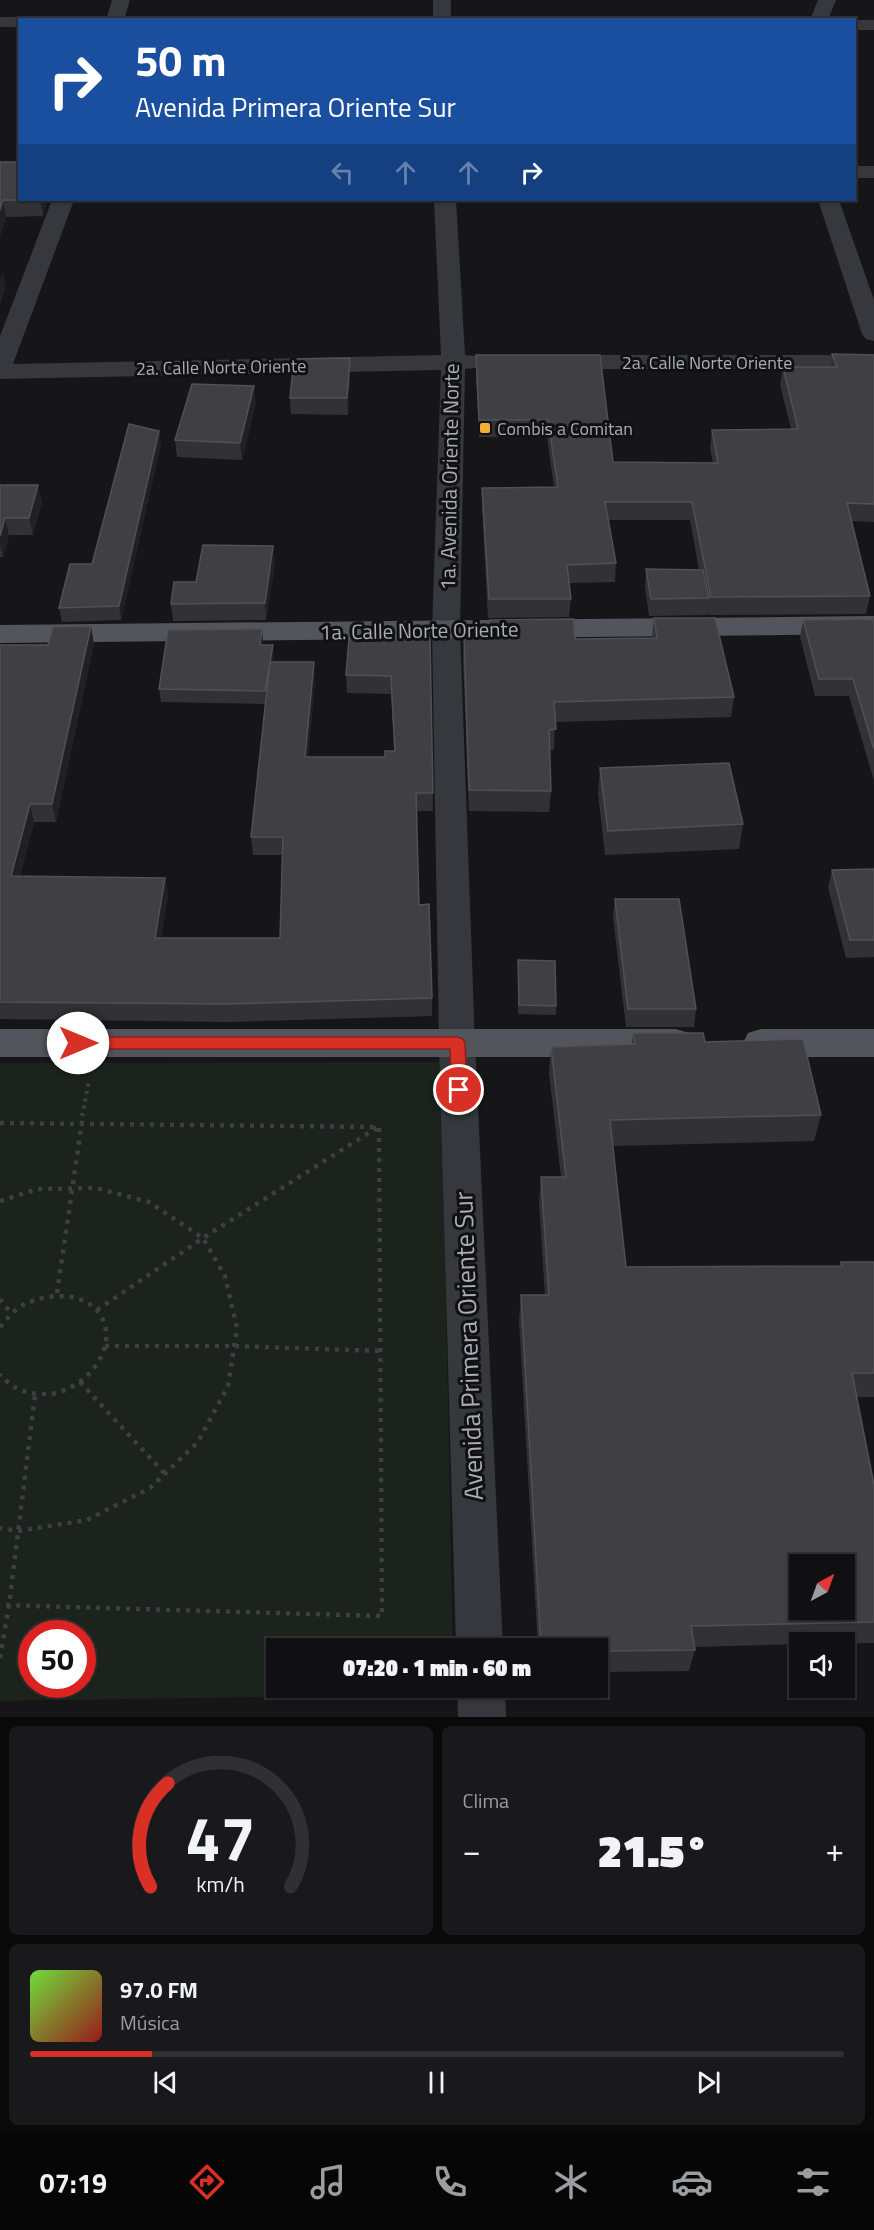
<!DOCTYPE html>
<html lang="es">
<meta charset="utf-8">
<style>
:root{--surface:#101012;--page:#19191b;--text:#f1f3f6;--muted:#9c9d9f;--line:#303032;--accent:#d93025}
body{margin:0;font-family:"Titillium Web",sans-serif;background:var(--page);color:var(--text);height:100vh;display:flex;flex-direction:column;font-size:22px;white-space:nowrap}
*{box-sizing:border-box;margin:0}
p{font-size:20px;color:var(--muted)}
.icon{flex:none;width:33px;height:33px;fill:none;stroke:currentColor;stroke-width:2;stroke-linecap:round;stroke-linejoin:round}
.map{position:relative;height:1717px;overflow:hidden}
.panel{display:flex;flex-direction:column;gap:9px;padding:9px;background:#09090a;flex:1}
.panel>*{flex:none}
.guide{position:absolute;left:18px;top:18px;width:838px;height:183px;border-radius:0px;box-shadow:0 2px 4px #0004,0 0 0 2px var(--line);background:#1a4fa0;color:#fff;overflow:hidden}
.needle{width:39px;rotate:41deg}
.controls{position:absolute;left:789px;top:1554px;display:grid;gap:12px}
.controls a{display:grid;place-items:center;width:66px;height:66px;border-radius:0px;background:var(--surface);box-shadow:0 2px 4px #0004,0 0 0 2px var(--line);font-size:30px}
.speed{position:absolute;left:18px;top:1620px;display:flex;gap:12px;font-size:30px;font-weight:700;text-align:center}
.speed>*{display:grid;place-content:center;width:78px;height:78px;border-radius:50%;background:var(--surface);box-shadow:0 2px 4px #0004,0 0 0 2px var(--line);line-height:1}
.speed .limit{border:9px solid #d22;background:#fff;color:#111}
.pin{position:absolute;display:grid;place-items:center;width:51px;height:51px;color:#fff;margin:-26px;border:3px solid #fff;border-radius:50%;box-shadow:0 2px 6px #0007}
.me{position:absolute;width:66px;margin:-33px;rotate:90deg;stroke-linejoin:round;filter:drop-shadow(0 0 4px #0008)}
.turn{display:flex;align-items:center;gap:21px;height:126px;padding:0 18px;font-size:27px}
.turn .icon{width:78px;height:78px;stroke-width:2.5}
.turn b{display:block;font-size:42px;line-height:51px}
.lanes{display:flex;align-items:center;height:57px;padding:0 18px;background:#0003;justify-content:center;gap:30px;direction:ltr}
.lanes .off{opacity:.35}
.big{font-size:45px;font-weight:800;line-height:1.1}
.panel .tile{flex:1;display:flex;flex-direction:column;justify-content:center;gap:9px;min-width:0;padding:0 21px;border-radius:9px;background:var(--page)}
.panel .dial{align-items:center;gap:0}
.dial svg{height:156px;overflow:visible;fill:none;stroke:var(--line);stroke-width:7;stroke-linecap:round;text-anchor:middle}
.dial text{fill:var(--text);stroke:none}
.song{display:flex;align-items:center;gap:18px}
.cover{width:72px;height:72px;border-radius:9px;background:linear-gradient(135deg,hsl(100 70% 55%),hsl(0 70% 35%))}
.played{height:6px;border-radius:3px;background:linear-gradient(90deg,var(--accent) 15%,var(--line) 15%)}
.keys{display:flex;justify-content:space-around;direction:ltr}
.heat{display:flex;justify-content:space-between;align-items:center;font-size:33px;direction:ltr}
.panel .tiles{flex:1;display:grid;gap:9px;grid-template-columns:1fr 1fr}
.tile:last-child{grid-column:span 2}
.trip{position:absolute;left:266px;top:1638px;width:342px;height:60px;border-radius:0px;background:var(--surface);box-shadow:0 2px 4px #0004,0 0 0 2px var(--line);font-weight:800;line-height:60px;text-align:center}
.menu{display:flex;height:96px;justify-content:space-around;align-items:center;background:#060607;color:var(--muted)}
.menu .icon{width:42px;height:42px}
.menu .selected{color:var(--accent)}
.menu b{font-size:27px;color:var(--text)}
.map>svg:first-child{display:block}
</style>
<div class="map">
<svg width="874" height="1717" viewBox="0 0 874 1717">
<rect width="100%" height="100%" fill="#161618"/>
<path fill="#1c231d" fill-rule="evenodd" d="M 441,1062 L 453,1648 L 276,1648 L 276,1688 L 454,1688 L 454,1694 L 0,1701 L 0,1063 ZM 32,1634 L 82,1634 L 82,1684 L 32,1684 Z"/>
<g fill="none" stroke-linecap="round" stroke-linejoin="round">
<path stroke="#3d3f44" stroke-width="4" stroke-dasharray="3 4.5" stroke-linecap="butt" d="M 82,1116 L 89,1081"/>
<path stroke="#3d3f44" stroke-width="4.5" stroke-dasharray="4 6" stroke-linecap="butt" d="M 0,1123 L 379,1127 L 382,1616 L 0,1605
M 0,1201 L 38,1189 L 96,1188 L 149,1202 L 203,1238 L 225,1276 L 237,1328 L 228,1386 L 198,1442 L 150,1488 L 87,1520 L 18,1531 L 0,1528
M 57,1293 L 83,1115
M 0,1299 L 10,1312
M 97,1310 L 203,1238 L 378,1127
M 0,1327 C 7,1320 14,1309 23,1305 C 51,1290 100,1291 106,1331 C 110,1361 77,1392 49,1394 C 29,1395 12,1390 0,1374
M 105,1346 L 234,1346 L 380,1351
M 80,1382 L 165,1474
M 0,1658 L 9,1605 L 35,1395"/>
<path fill="#37383d" fill-rule="evenodd" d="M 112,0 L 130,0 L 124,20 L 106,20 Z
M 433,0 L 451,0 L 451,20 L 433,20 Z
M 818,0 L 836,0 L 828,20 L 810,20 Z
M 0,17 L 20,17 L 27,20 L 20,20 L 20,27 L 0,27 Z
M 855,20 L 874,20 L 874,30 L 855,30 Z
M 855,166 L 874,166 L 874,178 L 855,178 Z
M 52,200 L 74,200 L 13,364 L 441,355 L 434,200 L 456,200 L 465,355 L 484,357 L 487,362 L 484,367 L 465,369 L 460,629 L 475,1043 L 503,1648 L 456,1648 L 439,1043 L 432,629 L 441,370 L 0,379 L 0,336 Z
M 818,200 L 839,200 L 874,300 L 874,341 L 866,339 L 862,334 Z
M 557,355 L 874,355 L 874,369 L 557,369 L 548,367 L 545,362 L 548,357 Z
M 457,1688 L 505,1688 L 506,1717 L 458,1717 Z"/>
<path fill="#53555c" fill-rule="evenodd" d="M 874,616 L 874,634 L 0,643 L 0,625 Z
M 0,1029 L 676,1029 L 689,1033 L 694,1043 L 689,1053 L 676,1057 L 0,1057 Z
M 761,1029 L 874,1029 L 874,1057 L 761,1057 L 748,1053 L 743,1043 L 748,1033 Z"/>
</g>
<path fill="#323236" d="M 0,162 L 17,162 L 47,200 L 43,216 L 6,217 L 0,236 Z
M 832,354 L 874,354 L 874,522 L 852,521 L 870,596 L 866,614 L 708,615 L 707,612 L 707,615 L 649,616 L 645,587 L 646,569 L 699,570 L 690,520 L 609,520 L 616,563 L 615,582 L 569,583 L 571,599 L 569,617 L 488,618 L 482,506 L 482,488 L 554,487 L 547,438 L 479,437 L 476,373 L 476,355 L 613,462 L 713,463 L 710,448 L 712,430 L 791,429 L 780,385 L 783,367 L 830,367 Z
M 350,375 L 348,415 L 291,414 L 290,398 Z
M 256,403 L 242,460 L 177,457 L 175,440 Z
M 161,444 L 121,620 L 62,622 L 59,608 L 92,564 Z
M 0,485 L 42,502 L 33,535 L 9,535 L 3,557 L 0,557 Z
M 273,546 L 275,563 L 266,620 L 173,621 L 171,604 L 196,582 Z
M 654,618 L 734,697 L 731,717 L 555,722 L 554,750 L 550,750 L 551,791 L 549,812 L 469,811 L 463,658 L 464,637 L 489,637 L 490,620 L 575,639 L 652,638 Z
M 874,619 L 874,781 L 849,696 L 815,696 L 800,637 L 803,620 Z
M 262,629 L 263,645 L 274,658 L 273,662 L 315,680 L 308,757 L 385,757 L 394,751 L 391,694 L 347,693 L 346,675 L 430,639 L 433,811 L 417,811 L 419,905 L 432,998 L 432,1016 L 229,1022 L 0,1019 L 0,645 L 94,644 L 56,822 L 34,822 L 20,876 L 165,878 L 168,896 L 161,938 L 280,938 L 282,855 L 253,855 L 251,837 L 265,704 L 161,702 L 159,689 Z
M 600,768 L 743,824 L 739,849 L 605,855 L 598,793 Z
M 874,869 L 874,957 L 846,958 L 828,887 L 832,870 Z
M 615,899 L 696,1009 L 694,1027 L 626,1027 L 613,917 Z
M 518,960 L 556,1006 L 556,1015 L 518,1014 Z
M 633,1033 L 705,1042 L 821,1115 L 814,1141 L 613,1146 L 626,1267 L 840,1266 L 841,1262 L 874,1262 L 874,1397 L 857,1397 L 874,1485 L 874,1643 L 844,1643 L 844,1642 L 800,1642 L 800,1644 L 694,1647 L 695,1650 L 689,1671 L 597,1672 L 597,1648 L 538,1648 L 519,1320 L 521,1295 L 545,1295 L 539,1203 L 541,1177 L 561,1177 L 549,1073 L 551,1047 L 632,1044 Z"/>
<path fill="#212124" d="M 3,200 L 6,217 L 0,236 L 0,210 Z
M 40,200 L 47,200 L 43,216 Z
M 3,271 L 6,287 L 0,306 L 0,279 Z
M 350,358 L 350,375 L 348,415 L 347,398 Z
M 254,386 L 256,403 L 242,460 L 240,443 Z
M 159,431 L 161,444 L 121,620 L 119,606 Z
M 38,485 L 42,502 L 33,535 L 29,518 Z
M 5,518 L 9,535 L 3,557 L 0,544 L 0,536 Z
M 273,546 L 275,563 L 266,620 L 265,603 Z
M 91,626 L 94,644 L 56,822 L 52,804 Z
M 262,629 L 263,643 L 261,658 L 260,645 Z
M 273,645 L 274,658 L 267,704 L 265,691 Z
M 314,662 L 315,680 L 306,775 L 305,757 Z
M 30,804 L 34,822 L 16,894 L 11,876 Z
M 165,878 L 168,896 L 158,956 L 155,938 Z"/>
<path fill="#3f3f44" stroke="#4f5156" stroke-width="1.5" fill-rule="evenodd" d="M 20,160 L 20,200 L 40,200 L 3,200 L 0,210 L 0,162 L 17,162 Z
M 832,354 L 874,355 L 874,504 L 847,503 L 870,596 L 711,597 L 692,502 L 605,502 L 616,563 L 567,565 L 571,599 L 489,599 L 482,488 L 558,487 L 548,420 L 479,420 L 476,355 L 600,355 L 613,462 L 718,463 L 712,430 L 798,429 L 783,367 L 837,367 Z
M 350,358 L 347,398 L 290,398 L 294,359 Z
M 192,384 L 254,386 L 240,443 L 175,440 Z
M 129,424 L 159,431 L 119,606 L 59,608 L 70,564 L 92,564 Z
M 0,485 L 38,485 L 29,518 L 5,518 L 0,536 Z
M 203,545 L 273,546 L 265,603 L 171,604 L 174,582 L 196,582 Z
M 646,569 L 703,570 L 709,598 L 651,599 Z
M 654,618 L 715,618 L 734,697 L 554,702 L 556,729 L 549,730 L 551,791 L 469,790 L 464,637 L 490,637 L 490,620 L 573,619 L 575,639 L 657,638 Z
M 874,619 L 874,749 L 853,679 L 819,679 L 803,620 Z
M 91,626 L 52,804 L 30,804 L 11,876 L 165,878 L 155,938 L 280,938 L 283,837 L 251,837 L 270,662 L 314,662 L 305,757 L 385,757 L 385,751 L 395,751 L 391,676 L 346,675 L 349,639 L 430,639 L 433,793 L 416,793 L 419,905 L 429,904 L 432,998 L 227,1004 L 0,1002 L 0,645 L 48,645 L 53,627 Z
M 262,629 L 260,645 L 273,645 L 265,691 L 159,689 L 168,630 Z
M 729,763 L 743,824 L 608,831 L 600,768 Z
M 874,869 L 874,940 L 850,940 L 832,870 Z
M 615,899 L 679,899 L 696,1009 L 628,1009 Z
M 518,960 L 555,961 L 556,1006 L 519,1005 Z
M 633,1033 L 703,1033 L 705,1042 L 803,1039 L 821,1115 L 610,1120 L 626,1267 L 842,1266 L 841,1262 L 874,1262 L 874,1373 L 852,1373 L 874,1485 L 874,1622 L 691,1626 L 695,1650 L 597,1651 L 597,1648 L 541,1648 L 521,1295 L 549,1295 L 541,1177 L 566,1177 L 551,1047 L 635,1044 ZM 800,1564 L 844,1564 L 844,1610 L 800,1610 Z"/>
<path fill="#d93025" stroke="#8d1f18" stroke-width="1.5" d="M 78,1037 L 457,1037 L 463,1039 L 465,1043 L 467,1090 L 464,1094 L 459,1096 L 454,1094 L 451,1090 L 450,1049 L 78,1049 L 72,1047 L 70,1043 L 72,1039 Z"/>
<rect fill="#f2b134" stroke="#111113" stroke-width="2" x="479" y="422" width="12" height="12" rx="3"/>
<g text-anchor="middle" dominant-baseline="central" stroke-width="6" stroke-linejoin="round" paint-order="stroke">
<g font-size="18" fill="#a8adb8" stroke="#111113">
<text x="707" y="362">2a. Calle Norte Oriente</text>
<text transform="translate(221 367) rotate(-1)">2a. Calle Norte Oriente</text>
</g>
<g font-size="18" fill="#a8adb8" stroke="#111113" text-anchor="start">
<text x="497" y="428">Combis a Comitan</text>
</g>
<g font-size="21" fill="#a8adb8" stroke="#111113">
<text transform="translate(449 477) rotate(-89)">1a. Avenida Oriente Norte</text>
<text transform="translate(419 630) rotate(-1)">1a. Calle Norte Oriente</text>
</g>
<g font-size="26" fill="#a8adb8" stroke="#111113">
<text transform="translate(468 1346) rotate(-92)">Avenida Primera Oriente Sur</text>
</g>
</g>
</svg>
<div class="controls">
<a><svg class="needle" viewBox="-14 -14 28 28"><path d="M0-13l5 13h-10z" fill="#e53935"/><path d="M0 13l5-13h-10z" fill="#9c9d9f"/></svg></a>
<a><svg class="icon" aria-label="sound" viewBox="0 0 24 24"><path d="M4 9h4l5-4v14l-5-4H4zM17 9q2 3 0 6"/></svg></a>
</div>
<div class="speed"><div class="limit">50</div></div>
<div class="pin" style="left:459px;top:1090px;background:#d93025"><svg class="icon" aria-label="arrive" viewBox="0 0 24 24"><path d="M6 21V4h12l-3 4 3 4H6"/></svg></div>
<svg class="me" style="left:78px;top:1043px" viewBox="-20 -20 40 40"><circle r="19" fill="#fff"/><path d="M0-13L10 11 0 6-10 11z" fill="#d93025"/></svg>
<div class="trip">07:20 · 1 min · 60 m</div>
<div class="guide">
<div class="turn"><svg class="icon" aria-label="right" viewBox="0 0 24 24"><path d="M7 20v-9h11M14 6l5 5-5 5"/></svg><div><b>50 m</b>Avenida Primera Oriente Sur</div></div>
<div class="lanes"><svg class="icon off" aria-label="left" viewBox="0 0 24 24"><path d="M17 20v-9H6M10 6l-5 5 5 5"/></svg><svg class="icon off" aria-label="ahead" viewBox="0 0 24 24"><path d="M12 20V5M6 11l6-6 6 6"/></svg><svg class="icon off" aria-label="ahead" viewBox="0 0 24 24"><path d="M12 20V5M6 11l6-6 6 6"/></svg><svg class="icon" aria-label="right" viewBox="0 0 24 24"><path d="M7 20v-9h11M14 6l5 5-5 5"/></svg></div>
</div>
</div>
<section class="panel">
<div class="tiles">
<div class="tile dial"><svg viewBox="0 0 100 80">
<path d="M14 69A42 42 0 1 1 86 69"/>
<path d="M14 69A42 42 0 0 1 23 16" stroke="#d93025"/>
<text x="50" y="56" font-size="32" font-weight="700">47</text>
<text x="50" y="72" font-size="11">km/h</text>
</svg></div>
<div class="tile"><p>Clima</p>
<div class="heat"><a>−</a><b class="big">21.5°</b><a>+</a></div>
</div>
<div class="tile">
<div class="song"><i class="cover"></i><div><b>97.0 FM</b><p>Música</p></div></div>
<div class="played"></div>
<div class="keys"><svg class="icon" aria-label="previous" viewBox="0 0 24 24"><path d="M18 5L8 12l10 7zM5 5v14"/></svg><svg class="icon" aria-label="pause" viewBox="0 0 24 24"><path d="M8 5v14M16 5v14"/></svg><svg class="icon" aria-label="next" viewBox="0 0 24 24"><path d="M6 5l10 7-10 7zM19 5v14"/></svg></div>
</div>
</div>
</section>
<nav class="menu">
<b>07:19</b>
<svg class="icon selected" aria-label="directions" viewBox="0 0 24 24"><path d="M12 3l9 9-9 9-9-9zM9 14v-3h6M13 9l2 2-2 2"/></svg>
<svg class="icon" aria-label="music" viewBox="0 0 24 24"><path d="M9 18V5l10-2v13"/><circle cx="6" cy="18" r="3"/><circle cx="16" cy="16" r="3"/></svg>
<svg class="icon" aria-label="phone" viewBox="0 0 24 24"><path d="M5 4h4l2 5-3 2q2 4 5 5l2-3 5 2v4C11 20 4 13 5 4z"/></svg>
<svg class="icon" aria-label="climate" viewBox="0 0 24 24"><path d="M12 3v18M4 7l16 10M4 17L20 7"/></svg>
<svg class="icon" aria-label="car" viewBox="0 0 24 24"><path d="M5 17H2v-5l4-1 3-4h7l3 4 3 1v5h-3M9 17h6M6 11h13"/><circle cx="7" cy="17" r="2"/><circle cx="17" cy="17" r="2"/></svg>
<svg class="icon" aria-label="filters" viewBox="0 0 24 24"><path d="M4 7h16M4 17h16"/><circle cx="9" cy="7" r="2"/><circle cx="15" cy="17" r="2"/></svg>
</nav>
